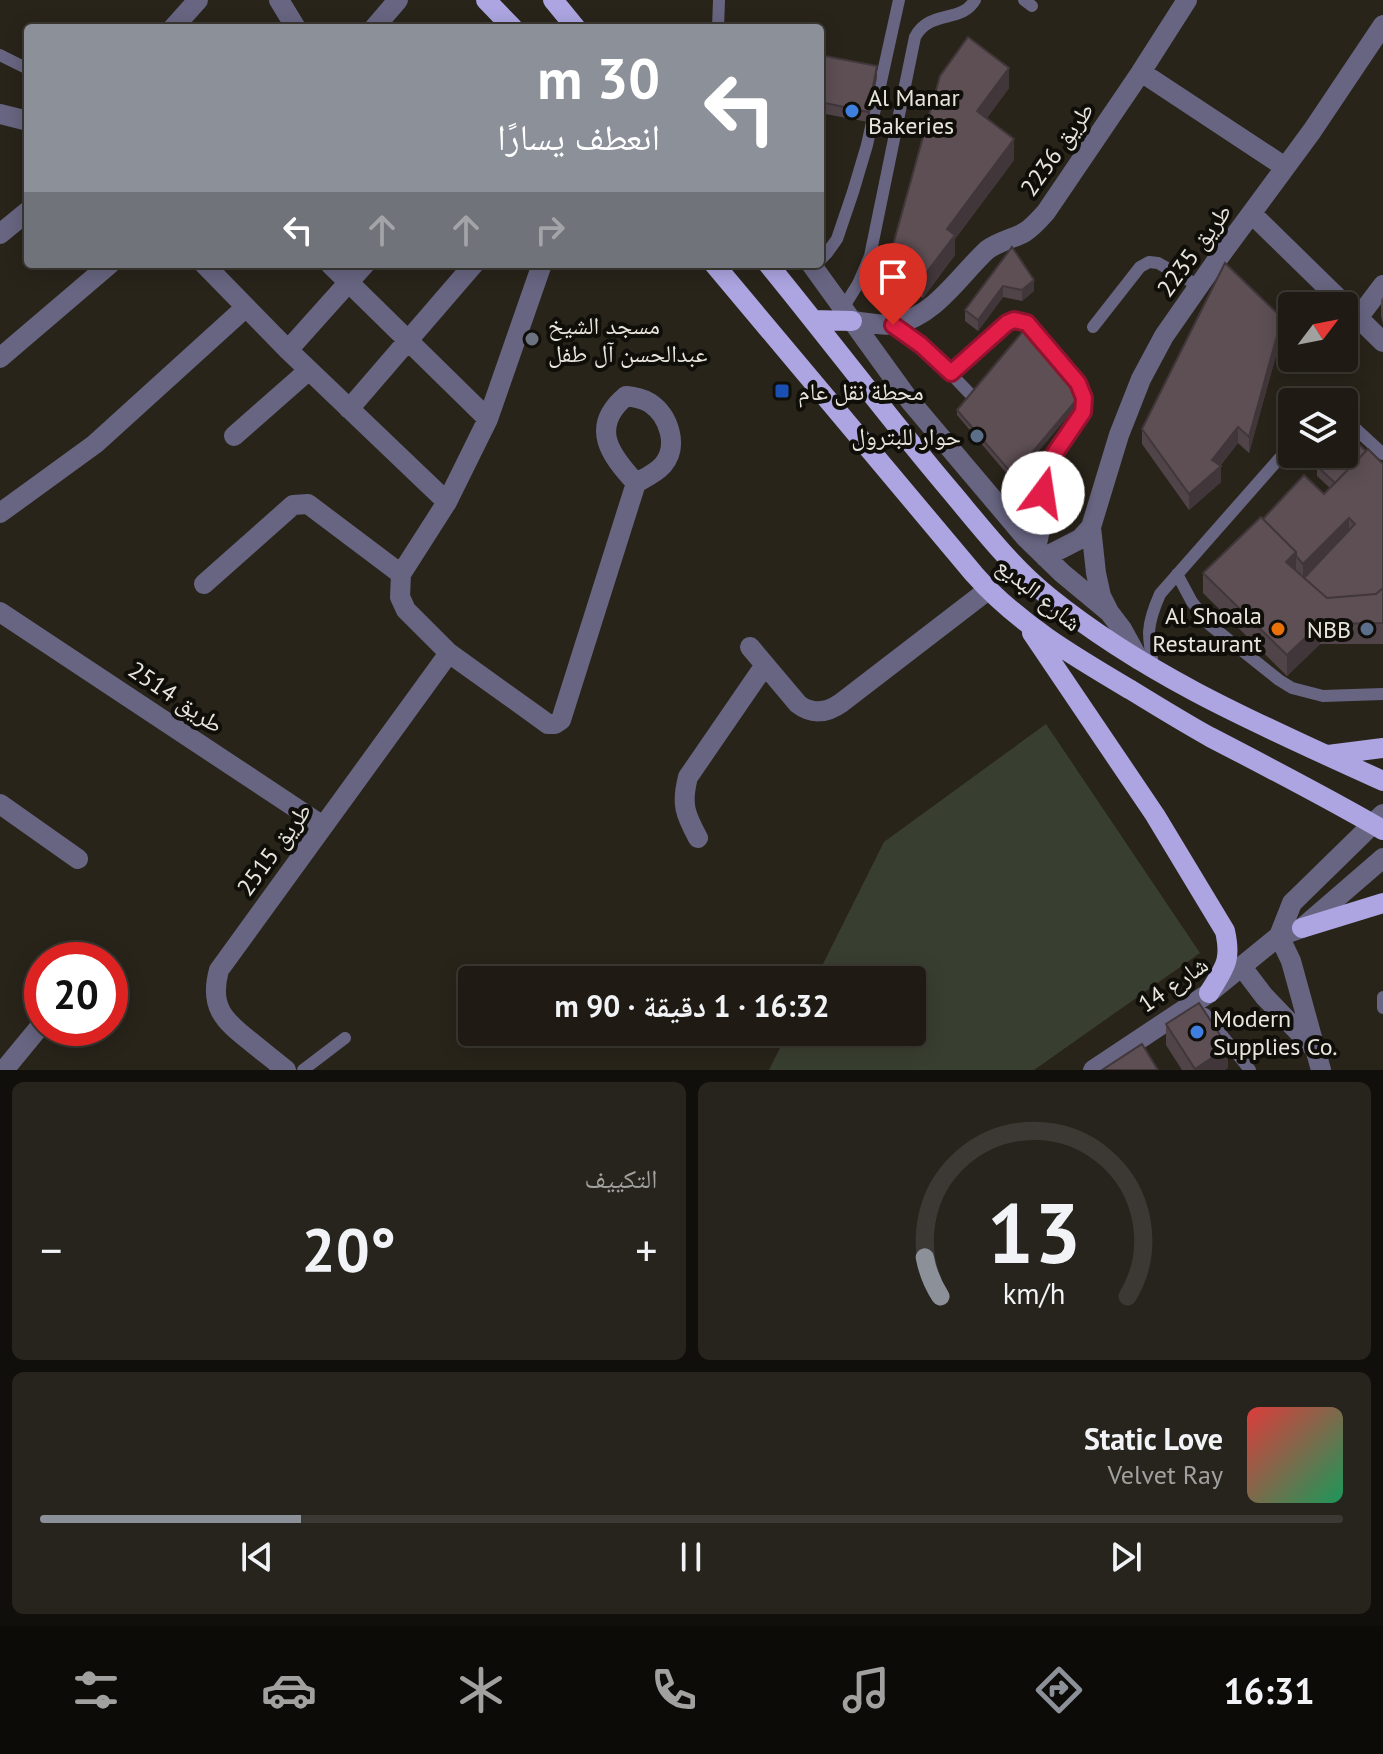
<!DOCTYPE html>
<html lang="ar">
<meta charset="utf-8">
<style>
:root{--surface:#1f1b14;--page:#27241d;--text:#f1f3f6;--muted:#a1a1a0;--line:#3c3934;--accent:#8c9099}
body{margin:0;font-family:"PT Sans","Noto Naskh Arabic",sans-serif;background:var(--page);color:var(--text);direction:rtl;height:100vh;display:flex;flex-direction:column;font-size:30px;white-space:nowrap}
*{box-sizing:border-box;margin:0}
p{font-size:26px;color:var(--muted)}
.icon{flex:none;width:44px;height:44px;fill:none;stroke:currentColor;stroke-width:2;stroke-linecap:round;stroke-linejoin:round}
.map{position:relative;height:1070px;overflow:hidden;direction:ltr}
.drawer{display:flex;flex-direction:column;gap:12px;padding:12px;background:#110f0b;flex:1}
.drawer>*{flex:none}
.guide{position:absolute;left:24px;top:24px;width:800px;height:244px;border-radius:8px;box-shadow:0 4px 20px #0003,0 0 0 2px var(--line);direction:rtl;background:#8c9099;color:#fff;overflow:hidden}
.needle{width:52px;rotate:58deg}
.fabs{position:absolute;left:1278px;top:292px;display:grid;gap:16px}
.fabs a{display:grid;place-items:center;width:80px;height:80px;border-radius:8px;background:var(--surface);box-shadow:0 4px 20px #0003,0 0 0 2px var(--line);font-size:40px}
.speed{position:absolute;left:24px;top:942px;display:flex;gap:16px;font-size:40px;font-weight:700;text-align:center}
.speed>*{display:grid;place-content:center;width:104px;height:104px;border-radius:50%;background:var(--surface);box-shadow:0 4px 20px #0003,0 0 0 2px var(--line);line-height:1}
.speed .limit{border:12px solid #d22;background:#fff;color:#111}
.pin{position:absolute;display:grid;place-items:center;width:68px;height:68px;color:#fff;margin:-82px -34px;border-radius:50% 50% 50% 0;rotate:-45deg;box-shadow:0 0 8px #0007}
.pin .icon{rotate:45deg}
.me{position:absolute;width:88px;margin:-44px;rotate:14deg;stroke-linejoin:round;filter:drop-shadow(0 0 6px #0008)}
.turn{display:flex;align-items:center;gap:28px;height:168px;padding:0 32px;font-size:36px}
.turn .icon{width:104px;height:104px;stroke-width:2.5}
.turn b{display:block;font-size:56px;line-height:68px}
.lanes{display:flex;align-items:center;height:76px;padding:0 32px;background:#0003;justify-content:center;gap:40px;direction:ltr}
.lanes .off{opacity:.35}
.big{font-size:60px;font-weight:700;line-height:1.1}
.drawer .card{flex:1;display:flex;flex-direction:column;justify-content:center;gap:12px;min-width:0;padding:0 28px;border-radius:12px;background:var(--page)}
.drawer .dial{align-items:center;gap:0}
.dial svg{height:208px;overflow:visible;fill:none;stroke:var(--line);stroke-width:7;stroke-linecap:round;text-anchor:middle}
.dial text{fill:var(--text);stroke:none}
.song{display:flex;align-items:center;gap:24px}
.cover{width:96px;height:96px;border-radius:12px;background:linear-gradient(135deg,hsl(0 70% 55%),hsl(150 70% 35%))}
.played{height:8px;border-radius:4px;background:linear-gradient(90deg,var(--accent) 20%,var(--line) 20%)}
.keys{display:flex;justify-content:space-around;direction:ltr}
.heat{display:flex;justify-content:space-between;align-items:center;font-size:44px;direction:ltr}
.drawer .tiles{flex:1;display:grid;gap:12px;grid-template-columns:1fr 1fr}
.card:last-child{grid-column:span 2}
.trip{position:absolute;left:458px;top:966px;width:468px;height:80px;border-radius:8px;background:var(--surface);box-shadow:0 4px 20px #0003,0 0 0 2px var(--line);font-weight:700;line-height:80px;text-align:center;direction:rtl}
.dock{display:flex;height:128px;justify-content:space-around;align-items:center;background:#0c0b08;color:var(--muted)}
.dock .icon{width:56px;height:56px}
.dock .current{color:var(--accent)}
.dock b{font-size:36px;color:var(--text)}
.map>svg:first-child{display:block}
</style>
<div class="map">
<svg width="1383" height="1070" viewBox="0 0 1383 1070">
<rect width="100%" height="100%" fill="#29241a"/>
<path fill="#393f30" d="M 1046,724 L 1200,953 L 1034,1070 L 769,1070 L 788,1032 L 912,1032 L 912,980 L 815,980 L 884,842 Z"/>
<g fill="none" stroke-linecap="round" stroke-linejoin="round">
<path stroke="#686582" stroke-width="12" d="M 1024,0 L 1032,6
M 718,28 L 719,0
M 0,55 L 28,69
M 820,260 L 827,253 L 837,239 L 853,192 L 867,145 L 899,0
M 843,308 L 858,284 L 870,256 L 915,37 C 930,9 961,24 975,0
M 893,325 L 931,353 L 973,397
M 1093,327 L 1140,267 L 1149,262 L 1158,263 L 1199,286
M 951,373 C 963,362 1000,323 1013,321 C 1019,320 1021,321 1027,323 L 1078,383 L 1084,398 L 1083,412 L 1038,478
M 1344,418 L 1383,454
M 1029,463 C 1048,492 1049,518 1039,551
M 1177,574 L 1192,602 L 1210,625 L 1279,680 L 1292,688 L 1323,696 L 1383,694
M 1154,669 C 1147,635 1146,626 1160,594 L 1292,444
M 1383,997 L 1383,1008
M 1205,1014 L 1250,1070
M 303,1070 L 345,1038"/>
<path stroke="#686582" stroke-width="20" d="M 279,0 L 296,28
M 173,28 L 198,0
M 374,28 L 398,0
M 1141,72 L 1285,167
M 0,114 L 28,121
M 1252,214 L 1383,342
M 0,234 L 28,211
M 204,264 L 288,350 L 447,502
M 330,264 L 488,419
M 811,264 L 910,401 L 1025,537 L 1062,573 L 1109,612 L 1122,629 L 1139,660
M 1358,318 L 1383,285
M 852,321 C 865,322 883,327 896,324 C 936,315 959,276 987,250 C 999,241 1013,239 1025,232 C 1033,227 1039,220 1046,212 L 1141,72 L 1187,0
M 288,350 L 365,264
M 0,358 L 110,264
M 349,409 L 474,264
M 234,436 L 309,370
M 0,513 L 95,444 L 246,307
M 1045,557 L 1080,539 L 1091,527
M 204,584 L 293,505 L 308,504 L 401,574
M 0,612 L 323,826
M 1109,612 L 1101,596 L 1096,573 L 1091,527 L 1119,435 L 1141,379 L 1164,336 L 1217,260 L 1312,131 L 1383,25
M 750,647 L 798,704 C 812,715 827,713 841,703 L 988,590
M 449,653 L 548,724 L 555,724 L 561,720 L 636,483 C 645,478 656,473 663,465 C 679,446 669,416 650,403 C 642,398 634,397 626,396 C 589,427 610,455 636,483
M 0,804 L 78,859
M 698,838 C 685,814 681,804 688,777 L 765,665
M 4,1070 L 42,1024
M 286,1070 C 274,1060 262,1051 250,1041 C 223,1020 209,1006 219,970 L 449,653 L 406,610 L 400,597 L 401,574 L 447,502 L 488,419 L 542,264"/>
<path stroke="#686582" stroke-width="20" d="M 1279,936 L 1292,903 L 1383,814
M 1279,936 L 1291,961 L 1321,1070
M 1242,967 L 1264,996 L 1312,1046
M 1093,1070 L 1209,993 L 1279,936 L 1302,928 L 1383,858"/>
<path stroke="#aca5e1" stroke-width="20" d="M 486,0 L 513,28
M 553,0 L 576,28
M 714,264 L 974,574 C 1017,623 1075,657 1131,690 C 1157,706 1183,722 1210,737 C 1268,767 1326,797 1383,830
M 768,264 C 831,341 890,420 954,495 C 984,531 1013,568 1049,597 C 1149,678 1267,728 1383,781
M 813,320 L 852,321
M 1032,633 L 1155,815 L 1225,931 C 1232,962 1224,968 1209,993
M 1328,755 L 1383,748
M 1302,928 L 1383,903"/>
</g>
<path fill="#504448" d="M 820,55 L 877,77 L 868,122 L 820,113 Z
M 940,76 L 1009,88 L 986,119 L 1014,160 L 955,239 L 955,255 L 923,298 L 891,273 L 891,252 Z
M 1012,247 L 1034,291 L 1022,301 L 1003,297 L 978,331 L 965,321 L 965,310 Z
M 1383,297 L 1383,324 L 1381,316 L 1381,300 Z
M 1282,334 L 1249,453 L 1238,443 L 1220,466 L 1221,482 L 1189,510 L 1142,444 L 1142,429 Z
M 1080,402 L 1013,481 L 957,415 L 957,410 Z
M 1366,451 L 1383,464 L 1383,644 L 1320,644 L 1287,676 L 1203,593 L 1203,573 L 1263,519 L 1324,494 L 1330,488 L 1317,476 L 1317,466 Z
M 1166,1024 L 1228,1068 L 1225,1070 L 1182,1070 L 1166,1045 Z"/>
<path fill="#41373b" d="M 877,66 L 877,77 L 868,122 L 868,112 Z
M 1009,68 L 1009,88 L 977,132 L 977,111 Z
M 1014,139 L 1014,160 L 955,239 L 955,255 L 923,298 L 923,277 L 947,229 Z
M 1034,280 L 1034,291 L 1022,301 L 1022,290 Z
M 1003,286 L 1003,297 L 978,331 L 978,320 Z
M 1282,318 L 1282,334 L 1249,453 L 1249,437 Z
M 1080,396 L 1080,402 L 1013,481 L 1013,475 Z
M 1238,427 L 1238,443 L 1216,470 L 1221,466 L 1221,482 L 1189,510 L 1189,494 L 1212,460 Z
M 1349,518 L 1349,533 L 1303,580 L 1303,564 Z
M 1296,552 L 1296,572 L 1286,562 Z
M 1320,624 L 1320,644 L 1287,676 L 1287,655 Z
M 1228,1047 L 1228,1068 L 1225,1070 L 1195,1070 Z"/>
<path fill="#5d4f54" stroke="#41373b" stroke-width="2" d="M 968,37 L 1009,68 L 977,111 L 1014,139 L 947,229 L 955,235 L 923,277 L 891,252 L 940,76 Z
M 820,55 L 877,66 L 868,112 L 820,102 Z
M 1012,247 L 1034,280 L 1022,290 L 1003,286 L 978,320 L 965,310 Z
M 1225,263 L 1282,318 L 1249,437 L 1238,427 L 1212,460 L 1221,466 L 1189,494 L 1142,429 Z
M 1024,330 L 1080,396 L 1013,475 L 957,410 Z
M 1347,433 L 1366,451 L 1335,483 L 1317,466 L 1328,454 L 1344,454 L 1344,436 Z
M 1368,449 L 1383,464 L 1383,588 L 1376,594 L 1327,598 L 1304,578 L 1355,524 L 1349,518 L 1303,564 L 1296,556 L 1296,552 L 1263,519 L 1304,475 L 1324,494 Z
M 1261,517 L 1296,552 L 1286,562 L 1327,598 L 1376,594 L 1383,588 L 1383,623 L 1320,624 L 1287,655 L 1203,573 Z
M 1199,1003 L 1228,1047 L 1195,1069 L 1166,1024 Z
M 1142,1044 L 1158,1070 L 1102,1070 Z"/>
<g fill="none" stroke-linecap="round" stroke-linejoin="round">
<g stroke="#92132f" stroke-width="20">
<path id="route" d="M 893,325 L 921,345 L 951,373 L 1007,323 L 1014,320 L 1027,323 L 1078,383 L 1084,398 L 1083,412 L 1038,478 L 1043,493"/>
</g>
<use href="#route" stroke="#e11d48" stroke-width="14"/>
</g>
<g fill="#3f7fe0" stroke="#100e09" stroke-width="3">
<circle cx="852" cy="111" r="8"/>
<circle cx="1197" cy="1032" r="8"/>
</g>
<circle fill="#6b7280" stroke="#100e09" stroke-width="3" cx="532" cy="339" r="8"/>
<rect fill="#1a4fb4" stroke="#100e09" stroke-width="3" x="774" y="383" width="16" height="16" rx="4"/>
<g fill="#5c6f8a" stroke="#100e09" stroke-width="3">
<circle cx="977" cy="436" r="8"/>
<circle cx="1367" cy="629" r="8"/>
</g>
<circle fill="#e8710a" stroke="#100e09" stroke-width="3" cx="1278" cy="629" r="8"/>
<g text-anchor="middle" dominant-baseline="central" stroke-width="8" stroke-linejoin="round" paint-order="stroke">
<g font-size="24" fill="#e8e5de" stroke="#100e09" text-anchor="start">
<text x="868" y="97">Al Manar<tspan x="868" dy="28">Bakeries</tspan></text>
<text x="548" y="325">مسجد الشيخ<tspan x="548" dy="28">عبدالحسن آل طفل</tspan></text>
<text x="798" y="391">محطة نقل عام</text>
<text x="961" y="436" text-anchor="end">حوار للبترول</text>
<text x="1262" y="615" text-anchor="end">Al Shoala<tspan x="1262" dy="28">Restaurant</tspan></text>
<text x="1351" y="629" text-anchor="end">NBB</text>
<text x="1213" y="1018">Modern<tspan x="1213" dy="28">Supplies Co.</tspan></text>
</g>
<g font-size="24" fill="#e8e5de" stroke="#100e09">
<text transform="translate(1057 149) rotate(-55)">طريق 2236</text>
<text transform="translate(1194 250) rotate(-54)">طريق 2235</text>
<text transform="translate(1039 594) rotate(39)">شارع البديع</text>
<text transform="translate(176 697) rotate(34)">طريق 2514</text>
<text transform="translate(274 849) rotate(-54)">طريق 2515</text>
<text transform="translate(1173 984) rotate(-35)">شارع 14</text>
</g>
</g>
</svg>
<div class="fabs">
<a><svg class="needle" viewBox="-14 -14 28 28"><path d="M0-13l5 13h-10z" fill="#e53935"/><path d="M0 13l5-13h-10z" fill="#a1a1a0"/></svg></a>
<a><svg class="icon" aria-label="layers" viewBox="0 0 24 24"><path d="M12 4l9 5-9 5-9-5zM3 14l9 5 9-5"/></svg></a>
</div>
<div class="speed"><div class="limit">20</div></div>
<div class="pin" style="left:893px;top:325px;background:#d93025"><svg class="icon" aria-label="arrive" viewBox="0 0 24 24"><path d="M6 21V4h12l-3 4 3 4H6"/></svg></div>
<svg class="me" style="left:1043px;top:493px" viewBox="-20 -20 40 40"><circle r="19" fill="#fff"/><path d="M0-13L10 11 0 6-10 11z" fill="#e11d48"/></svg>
<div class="trip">16:32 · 1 دقيقة · 90 m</div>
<div class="guide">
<div class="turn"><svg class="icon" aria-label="left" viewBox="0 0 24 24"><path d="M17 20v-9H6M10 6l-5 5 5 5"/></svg><div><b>30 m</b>انعطف يسارًا</div></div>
<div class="lanes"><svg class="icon" aria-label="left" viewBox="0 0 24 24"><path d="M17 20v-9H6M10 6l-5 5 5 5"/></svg><svg class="icon off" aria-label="ahead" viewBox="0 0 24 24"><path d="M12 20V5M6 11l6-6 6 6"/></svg><svg class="icon off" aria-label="ahead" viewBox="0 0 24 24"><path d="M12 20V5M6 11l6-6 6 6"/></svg><svg class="icon off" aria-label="right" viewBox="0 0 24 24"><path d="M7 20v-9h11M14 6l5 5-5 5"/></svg></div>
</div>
</div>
<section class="drawer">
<div class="tiles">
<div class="card dial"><svg viewBox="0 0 100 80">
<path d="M14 69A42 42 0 1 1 86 69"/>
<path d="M14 69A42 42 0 0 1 8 54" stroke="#8c9099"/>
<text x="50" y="56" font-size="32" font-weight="700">13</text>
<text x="50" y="72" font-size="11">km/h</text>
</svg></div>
<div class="card"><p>التكييف</p>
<div class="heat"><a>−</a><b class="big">20°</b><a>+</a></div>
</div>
<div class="card">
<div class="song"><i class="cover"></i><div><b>Static Love</b><p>Velvet Ray</p></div></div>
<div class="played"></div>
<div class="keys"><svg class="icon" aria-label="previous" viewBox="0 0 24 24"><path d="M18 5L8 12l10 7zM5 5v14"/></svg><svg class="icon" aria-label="pause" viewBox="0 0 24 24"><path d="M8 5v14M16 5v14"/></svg><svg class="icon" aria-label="next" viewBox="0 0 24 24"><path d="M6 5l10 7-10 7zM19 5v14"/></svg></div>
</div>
</div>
</section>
<nav class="dock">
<b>16:31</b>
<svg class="icon current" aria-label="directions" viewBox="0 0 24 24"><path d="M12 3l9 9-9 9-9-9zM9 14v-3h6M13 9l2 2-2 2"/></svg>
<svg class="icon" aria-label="music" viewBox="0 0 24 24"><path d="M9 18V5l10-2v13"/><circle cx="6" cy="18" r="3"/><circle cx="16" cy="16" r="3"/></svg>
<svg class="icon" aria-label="phone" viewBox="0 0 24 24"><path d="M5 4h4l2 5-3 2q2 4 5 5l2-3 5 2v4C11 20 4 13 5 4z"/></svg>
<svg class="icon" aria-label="climate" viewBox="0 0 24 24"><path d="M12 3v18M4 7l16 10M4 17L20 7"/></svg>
<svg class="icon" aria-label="car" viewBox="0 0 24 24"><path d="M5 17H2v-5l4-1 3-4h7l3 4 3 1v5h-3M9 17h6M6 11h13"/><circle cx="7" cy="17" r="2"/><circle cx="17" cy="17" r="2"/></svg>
<svg class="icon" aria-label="filters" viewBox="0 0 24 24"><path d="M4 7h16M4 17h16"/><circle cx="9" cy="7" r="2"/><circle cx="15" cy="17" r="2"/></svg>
</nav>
